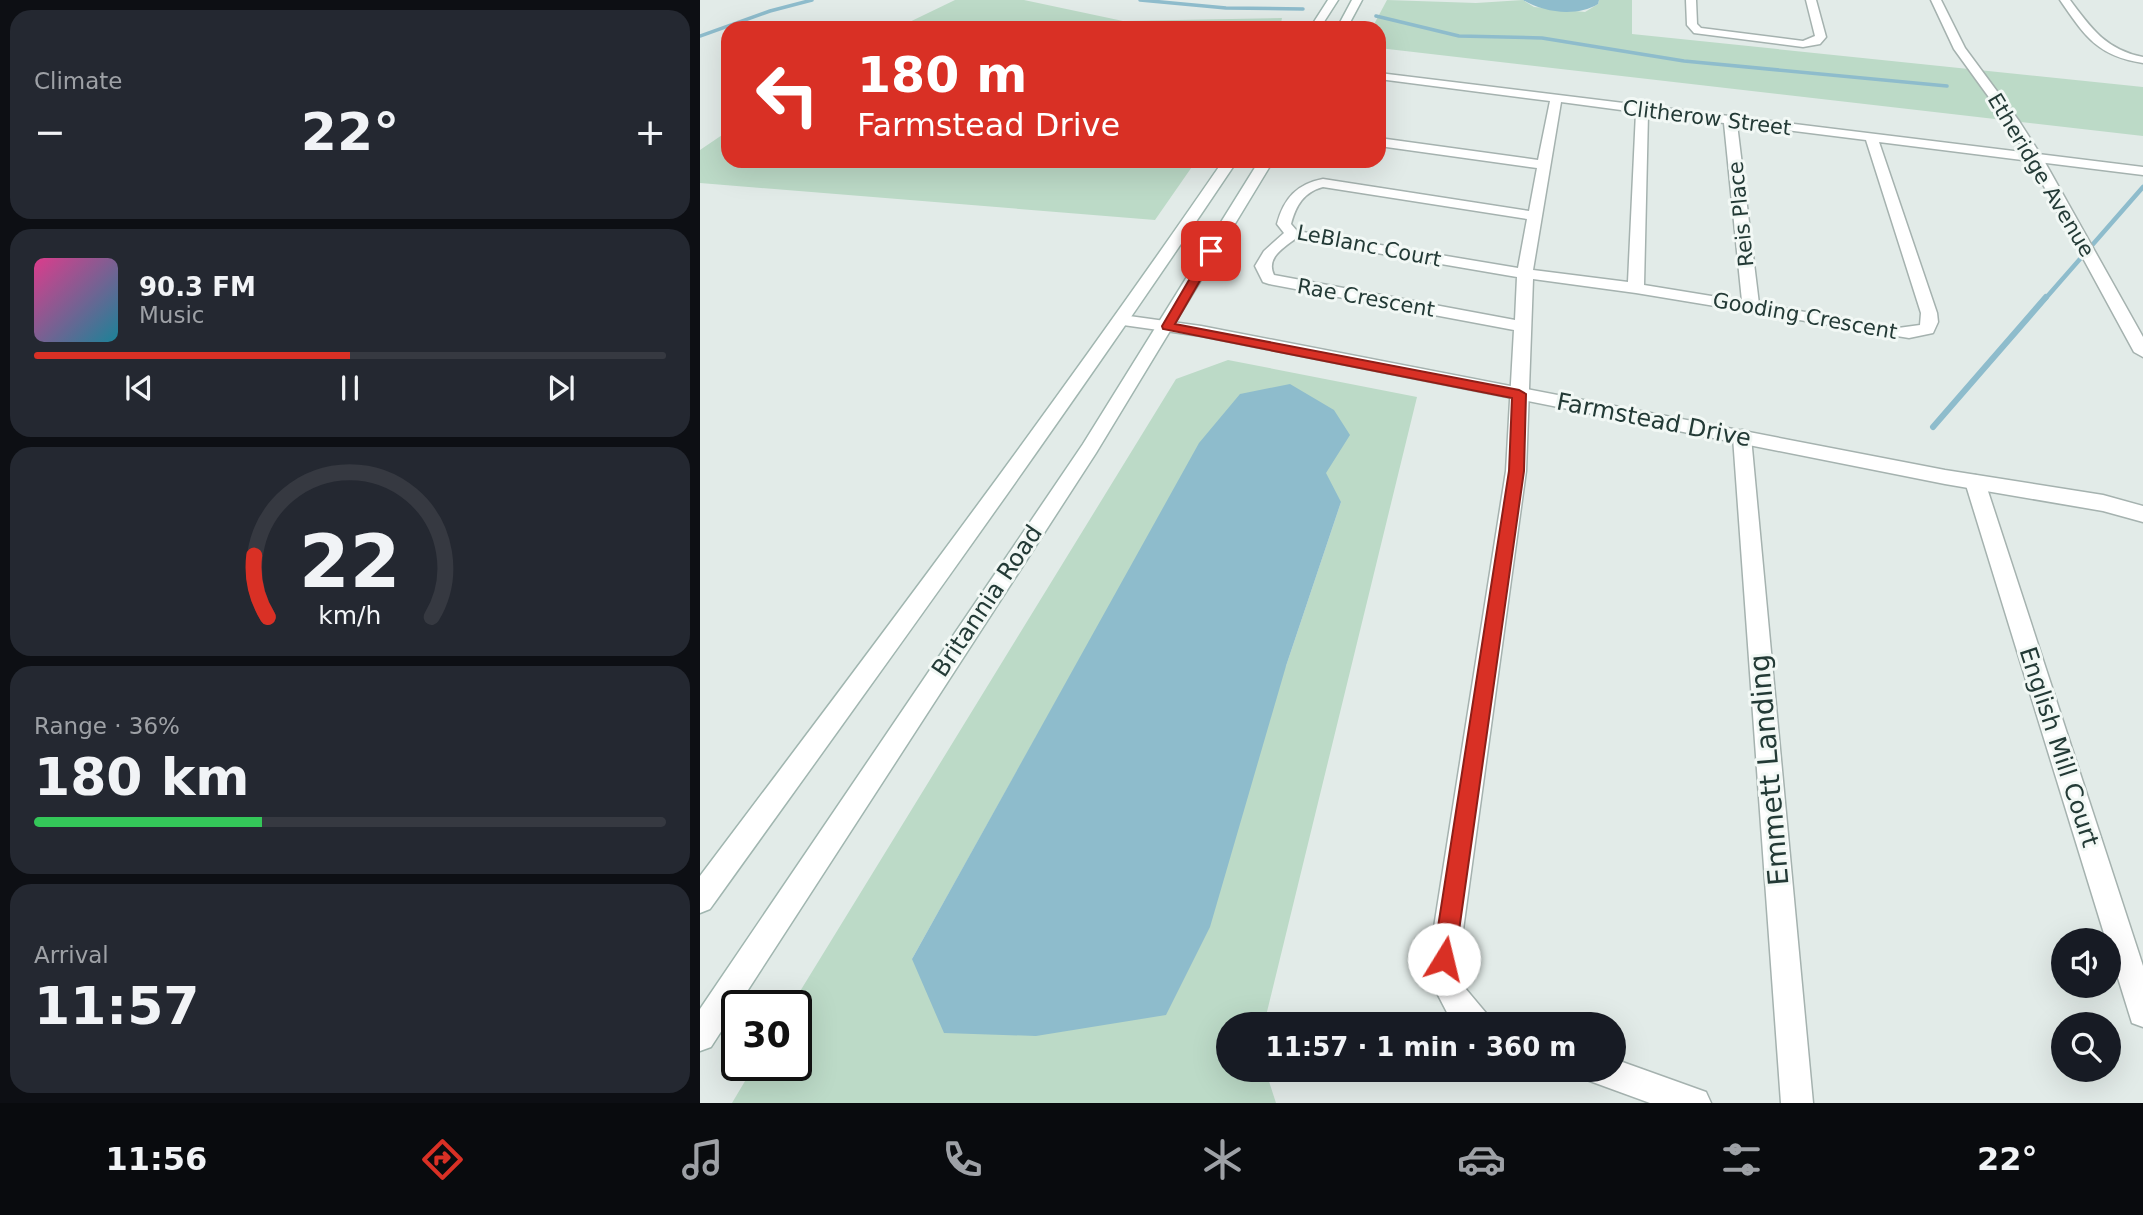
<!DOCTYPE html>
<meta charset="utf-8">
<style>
:root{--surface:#171b24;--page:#242831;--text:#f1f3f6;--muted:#9ea1a6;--line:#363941;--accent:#d93025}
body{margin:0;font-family:"DejaVu Sans",sans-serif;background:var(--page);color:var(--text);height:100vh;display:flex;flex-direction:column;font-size:26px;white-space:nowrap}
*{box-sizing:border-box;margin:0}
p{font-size:23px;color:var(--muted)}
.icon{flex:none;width:38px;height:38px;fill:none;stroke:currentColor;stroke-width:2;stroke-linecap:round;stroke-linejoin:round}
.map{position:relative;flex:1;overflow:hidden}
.sheet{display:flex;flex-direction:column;gap:10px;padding:10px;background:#0d0f14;width:700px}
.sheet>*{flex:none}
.guide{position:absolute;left:21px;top:21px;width:665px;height:147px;border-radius:21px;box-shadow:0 7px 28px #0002;background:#d93025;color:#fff;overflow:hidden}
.buttons{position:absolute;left:1351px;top:928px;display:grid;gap:14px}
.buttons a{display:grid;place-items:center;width:70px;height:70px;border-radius:50%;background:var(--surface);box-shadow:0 7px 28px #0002;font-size:35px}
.speed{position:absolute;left:21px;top:990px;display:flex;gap:14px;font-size:35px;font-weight:700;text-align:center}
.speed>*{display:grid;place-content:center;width:91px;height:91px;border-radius:50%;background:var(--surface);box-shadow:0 7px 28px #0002;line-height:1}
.speed .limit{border:4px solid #111;border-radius:10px;background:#fff;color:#111}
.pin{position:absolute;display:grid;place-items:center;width:60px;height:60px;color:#fff;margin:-30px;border-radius:14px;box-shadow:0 4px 10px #0006}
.me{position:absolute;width:77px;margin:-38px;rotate:9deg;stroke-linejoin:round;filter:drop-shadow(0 0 5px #0008)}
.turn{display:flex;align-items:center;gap:24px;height:147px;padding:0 21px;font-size:32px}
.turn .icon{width:91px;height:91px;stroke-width:2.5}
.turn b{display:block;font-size:49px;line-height:60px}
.big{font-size:52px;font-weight:800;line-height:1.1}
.sheet .card{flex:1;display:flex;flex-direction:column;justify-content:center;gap:10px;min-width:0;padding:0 24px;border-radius:21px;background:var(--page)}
.sheet .dial{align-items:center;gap:0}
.dial svg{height:182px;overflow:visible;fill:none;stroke:var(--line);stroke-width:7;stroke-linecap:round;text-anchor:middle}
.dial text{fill:var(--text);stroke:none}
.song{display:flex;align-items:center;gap:21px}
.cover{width:84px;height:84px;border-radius:10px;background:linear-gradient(135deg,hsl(330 70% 55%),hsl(190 70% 35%))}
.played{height:7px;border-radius:4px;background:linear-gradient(90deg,var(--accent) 50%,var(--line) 50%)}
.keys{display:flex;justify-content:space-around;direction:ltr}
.heat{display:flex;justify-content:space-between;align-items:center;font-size:38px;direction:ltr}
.charge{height:10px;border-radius:5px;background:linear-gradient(90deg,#34c759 36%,var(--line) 0)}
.trip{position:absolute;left:516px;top:1012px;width:410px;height:70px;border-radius:35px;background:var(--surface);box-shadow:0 7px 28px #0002;font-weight:800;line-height:70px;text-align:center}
.menu{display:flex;height:112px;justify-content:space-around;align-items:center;background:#090b0e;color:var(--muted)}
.menu .icon{width:49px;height:49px}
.menu .on{color:var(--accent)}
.menu b{font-size:32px;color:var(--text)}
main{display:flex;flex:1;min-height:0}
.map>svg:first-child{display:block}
</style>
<main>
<section class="sheet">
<div class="card"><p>Climate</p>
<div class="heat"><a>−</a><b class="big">22°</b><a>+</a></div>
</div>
<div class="card">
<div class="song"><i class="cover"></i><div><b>90.3 FM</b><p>Music</p></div></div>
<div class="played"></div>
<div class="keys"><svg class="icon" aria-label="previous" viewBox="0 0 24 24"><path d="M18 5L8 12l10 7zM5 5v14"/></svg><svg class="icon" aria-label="pause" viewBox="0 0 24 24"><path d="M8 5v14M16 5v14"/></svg><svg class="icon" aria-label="next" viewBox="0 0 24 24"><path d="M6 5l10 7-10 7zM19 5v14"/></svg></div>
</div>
<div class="card dial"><svg viewBox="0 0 100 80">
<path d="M14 69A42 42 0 1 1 86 69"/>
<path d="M14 69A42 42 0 0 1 8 42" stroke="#d93025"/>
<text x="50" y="56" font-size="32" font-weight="700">22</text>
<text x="50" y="72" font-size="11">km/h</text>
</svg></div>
<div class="card"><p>Range · 36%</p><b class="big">180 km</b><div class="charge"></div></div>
<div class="card"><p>Arrival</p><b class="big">11:57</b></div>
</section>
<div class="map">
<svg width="1443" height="1103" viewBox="0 0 1443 1103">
<rect width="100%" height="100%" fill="#e2ebe8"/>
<path fill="#bcdac7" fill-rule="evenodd" d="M 255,0 L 324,0 L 423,21 L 582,18 L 580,28 L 197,28 Z
M 687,0 L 776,3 L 823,0 L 834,7 L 885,12 L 898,4 L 899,0 L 932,0 L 932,34 L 1443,87 L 1443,136 L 679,48 L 679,28 L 672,28 Z
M 28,131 L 28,161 L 496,161 L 455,220 L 0,183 L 0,150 Z
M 528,360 L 717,397 L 564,1024 L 528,1024 L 528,1069 L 565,1069 L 576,1103 L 32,1103 L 54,1066 L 96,1066 L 96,1006 L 91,1006 L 476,379 ZM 641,502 L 586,666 L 212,959 L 383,653 Z"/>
<path fill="#8ebccc" d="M 823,0 L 899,0 L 898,4 C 877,17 844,13 823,0 Z
M 590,384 L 634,410 L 650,435 L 626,473 L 641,502 L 586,666 L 510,927 L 466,1015 L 336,1036 L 244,1033 L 212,959 L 499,443 L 540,394 Z"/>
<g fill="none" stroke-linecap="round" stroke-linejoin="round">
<path stroke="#8ebccc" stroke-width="3.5" d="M 440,0 L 526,8 L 603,9
M 676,16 L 759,36 L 842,38 L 984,61 L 1247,86
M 0,36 L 70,11 L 112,0"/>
<path stroke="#8ebccc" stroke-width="4.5" d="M 1345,299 L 1443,187"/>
<path stroke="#8ebccc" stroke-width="6" d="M 1233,427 L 1346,297"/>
<g stroke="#a5b2af" stroke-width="3">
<path id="minor" d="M 986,0 L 996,0 L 997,24 L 1001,28 L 1103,41 L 1115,36 L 1106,0 L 1116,0 L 1126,37 L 1120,44 L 1103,47 L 994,33 L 987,25 Z
M 1360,0 L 1370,0 C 1391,28 1406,50 1443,57 L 1443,63 C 1397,56 1385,36 1360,0 Z
M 679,73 L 1443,167 L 1443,175 L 1179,142 L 1237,313 L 1238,322 L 1233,333 L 1209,338 L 936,293 L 833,279 L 826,471 L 759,959 L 765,988 L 786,1013 L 790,1024 L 753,1024 L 738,995 L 729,959 L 806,471 L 814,330 L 569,284 L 563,282 L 555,266 L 564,251 L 584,233 L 577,224 C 584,198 597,184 623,179 L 829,211 L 837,168 L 679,146 L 679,138 L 838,160 L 850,101 L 679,79 ZM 861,102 L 936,112 L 928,282 L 833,270 ZM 948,113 L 1024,123 L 1042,301 L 944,285 ZM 1037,124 L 1166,140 L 1221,313 L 1220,325 L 1198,328 L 1059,304 ZM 623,187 L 827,219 L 818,268 L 597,231 L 591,224 C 596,205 604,192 623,187 ZM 595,239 L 817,277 L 815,320 L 574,275 C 566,258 582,249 595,239 Z
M 1042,430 L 1049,432 L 1051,437 L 1113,1103 L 1081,1103 L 1033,437 L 1035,432 Z
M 1275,475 L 1282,477 L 1285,482 L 1443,966 L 1443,1027 L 1432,1023 L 1409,949 L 1409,940 L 1406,940 L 1265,482 L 1268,477 Z
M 914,1059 L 1006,1092 L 1011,1103 L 950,1103 L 887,1080 L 882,1069 L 914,1069 Z"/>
</g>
<g stroke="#a5b2af" stroke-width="3">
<path id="tertiary" d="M 1231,0 L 1241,0 L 1265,48 L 1319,121 L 1342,157 L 1443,337 L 1443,357 L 1434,352 L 1328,157 L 1309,125 L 1254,49 Z
M 422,315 L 501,326 L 1245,470 L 1403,495 L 1443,506 L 1443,522 L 1403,511 L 1245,484 L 501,336 L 416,324 L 414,320 L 416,316 Z"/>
</g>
<g stroke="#a1b6b0" stroke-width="3">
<path id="secondary" d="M 628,0 L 638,0 L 620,28 L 610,28 Z
M 652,0 L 662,0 L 647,28 L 637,28 Z
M 523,161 L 537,161 C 367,415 188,661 10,909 L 0,913 L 0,876 C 178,640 356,404 523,161 Z
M 559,161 L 573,161 L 396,453 L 11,1047 L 0,1051 L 0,1009 L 383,444 Z"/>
</g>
<use href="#minor" fill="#fff" fill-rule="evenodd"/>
<use href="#tertiary" fill="#fff" fill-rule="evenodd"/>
<use href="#secondary" fill="#fff" fill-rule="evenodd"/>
</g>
<path fill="#d93025" stroke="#8d1f18" stroke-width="2" d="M 511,247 L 517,251 L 475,324 L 819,390 L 826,394 L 824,471 L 755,959 L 752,966 L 744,970 L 736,966 L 733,959 L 809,471 L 812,398 L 463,329 L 462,326 L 506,251 Z"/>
<g text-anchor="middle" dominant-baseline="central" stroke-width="6" stroke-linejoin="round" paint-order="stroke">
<g font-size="21" fill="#233a36" stroke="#f2f8f5">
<text transform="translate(1007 118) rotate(7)">Clitherow Street</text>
<text transform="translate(1341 175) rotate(59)">Etheridge Avenue</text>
<text transform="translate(1041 214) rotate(-96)">Reis Place</text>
<text transform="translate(669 246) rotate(11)">LeBlanc Court</text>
<text transform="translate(666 298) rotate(10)">Rae Crescent</text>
<text transform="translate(1105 316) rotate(10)">Gooding Crescent</text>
</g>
<g font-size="24" fill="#233a36" stroke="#f2f8f5">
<text transform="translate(954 420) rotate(11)">Farmstead Drive</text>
<text transform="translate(287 601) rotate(-56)">Britannia Road</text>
<text transform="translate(1359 747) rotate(72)">English Mill Court</text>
</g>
<g font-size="28" fill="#233a36" stroke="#f2f8f5">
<text transform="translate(1069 770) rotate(-95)">Emmett Landing</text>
</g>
</g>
</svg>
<div class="buttons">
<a><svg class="icon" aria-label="sound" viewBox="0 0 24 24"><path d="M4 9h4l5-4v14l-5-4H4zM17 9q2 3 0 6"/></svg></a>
<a><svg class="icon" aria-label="search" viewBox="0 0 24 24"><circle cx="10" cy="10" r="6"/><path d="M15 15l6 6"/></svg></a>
</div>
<div class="speed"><div class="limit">30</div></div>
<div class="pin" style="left:511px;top:251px;background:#d93025"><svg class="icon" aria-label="arrive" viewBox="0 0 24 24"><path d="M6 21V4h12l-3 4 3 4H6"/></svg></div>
<svg class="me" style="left:744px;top:959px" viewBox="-20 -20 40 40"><circle r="19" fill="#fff"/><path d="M0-13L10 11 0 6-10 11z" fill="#d93025"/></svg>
<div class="trip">11:57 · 1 min · 360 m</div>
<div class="guide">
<div class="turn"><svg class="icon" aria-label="left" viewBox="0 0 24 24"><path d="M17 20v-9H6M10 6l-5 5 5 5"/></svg><div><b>180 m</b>Farmstead Drive</div></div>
</div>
</div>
</main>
<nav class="menu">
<b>11:56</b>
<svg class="icon on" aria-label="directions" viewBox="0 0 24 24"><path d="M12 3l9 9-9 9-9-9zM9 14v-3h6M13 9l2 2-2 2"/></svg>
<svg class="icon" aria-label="music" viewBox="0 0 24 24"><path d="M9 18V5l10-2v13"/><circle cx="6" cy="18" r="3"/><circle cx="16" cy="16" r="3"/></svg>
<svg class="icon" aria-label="phone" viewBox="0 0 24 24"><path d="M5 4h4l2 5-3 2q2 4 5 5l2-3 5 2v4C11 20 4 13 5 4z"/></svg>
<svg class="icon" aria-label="climate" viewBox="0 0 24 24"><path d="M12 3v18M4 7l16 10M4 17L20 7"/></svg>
<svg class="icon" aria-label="car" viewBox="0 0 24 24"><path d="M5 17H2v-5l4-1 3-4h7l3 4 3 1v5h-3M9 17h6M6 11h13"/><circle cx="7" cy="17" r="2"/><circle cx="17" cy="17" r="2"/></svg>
<svg class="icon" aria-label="filters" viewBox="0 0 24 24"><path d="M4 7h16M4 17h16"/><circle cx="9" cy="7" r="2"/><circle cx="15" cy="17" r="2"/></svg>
<b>22°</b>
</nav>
